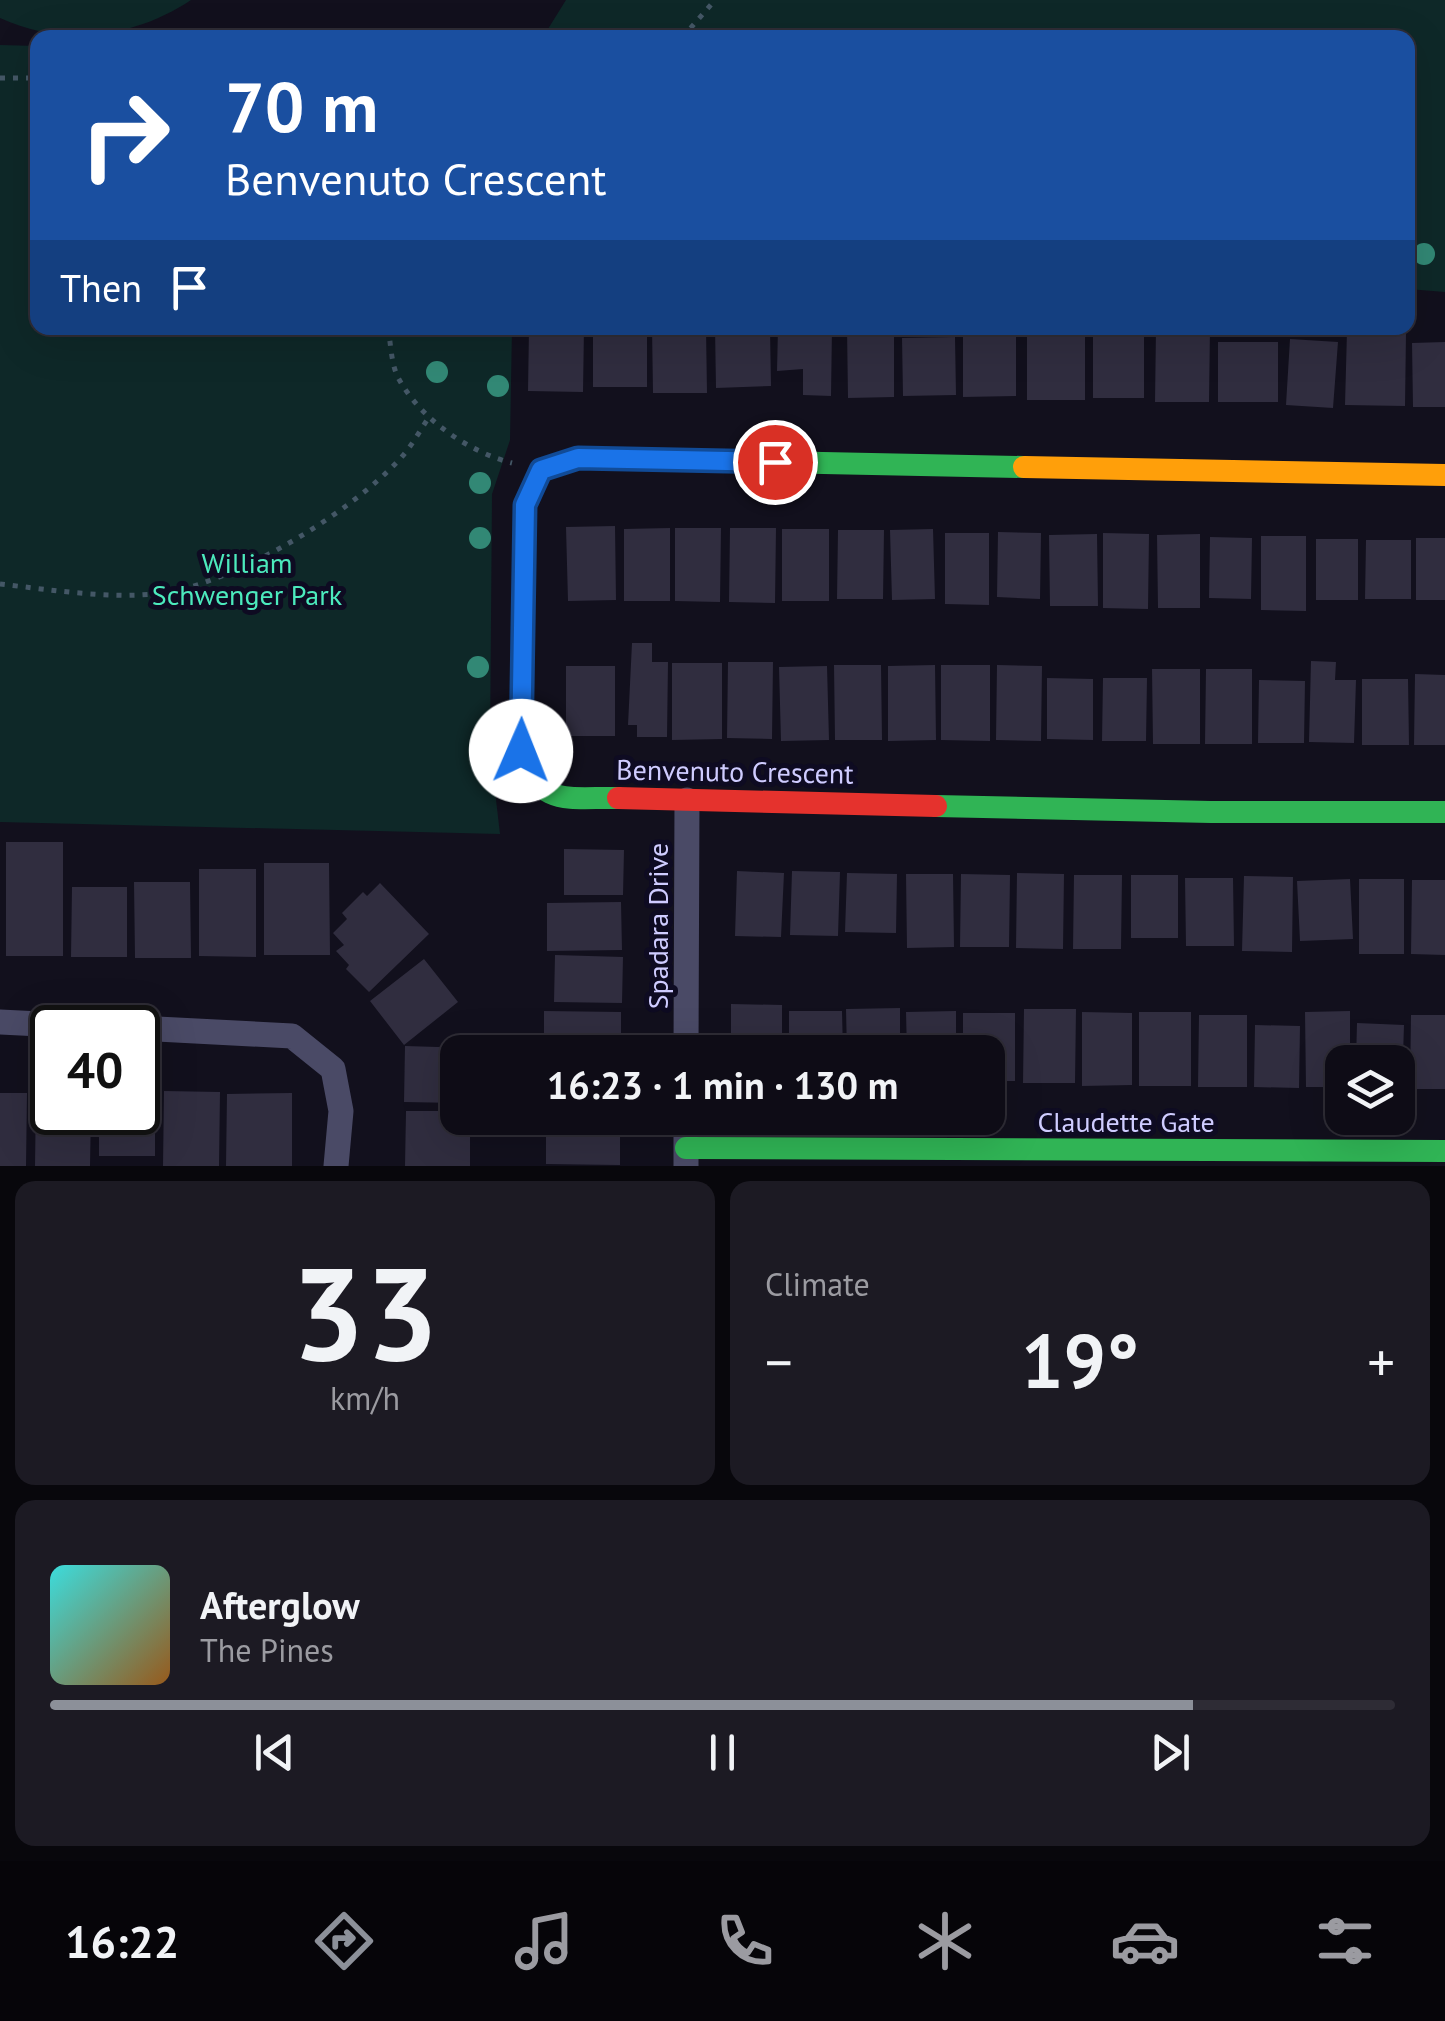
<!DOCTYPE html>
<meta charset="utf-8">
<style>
:root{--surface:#0e0c16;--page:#1c1a23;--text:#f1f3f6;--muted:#9b9ba1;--line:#2e2c35;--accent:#8c9099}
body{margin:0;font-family:"PT Sans",sans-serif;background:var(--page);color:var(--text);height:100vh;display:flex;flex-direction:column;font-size:38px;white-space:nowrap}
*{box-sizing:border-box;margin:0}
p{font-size:32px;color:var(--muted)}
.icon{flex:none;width:55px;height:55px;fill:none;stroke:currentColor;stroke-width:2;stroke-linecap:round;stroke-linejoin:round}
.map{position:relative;height:1166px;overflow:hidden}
.sheet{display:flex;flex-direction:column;gap:15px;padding:15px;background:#08070c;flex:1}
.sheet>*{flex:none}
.hud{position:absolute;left:30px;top:30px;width:1385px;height:305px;border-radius:20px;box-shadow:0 10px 40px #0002,0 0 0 2px var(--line);background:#1a4fa0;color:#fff;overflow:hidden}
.controls{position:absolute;left:1325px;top:1045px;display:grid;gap:20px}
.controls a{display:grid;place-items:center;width:90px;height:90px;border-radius:20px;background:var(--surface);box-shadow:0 10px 40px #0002,0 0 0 2px var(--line);font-size:50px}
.speed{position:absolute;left:30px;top:1005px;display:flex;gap:20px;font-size:50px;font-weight:700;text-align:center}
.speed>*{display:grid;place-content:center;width:130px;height:130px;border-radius:50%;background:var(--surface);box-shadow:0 10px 40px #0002,0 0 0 2px var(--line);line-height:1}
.speed .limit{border:5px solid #111;border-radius:15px;background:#fff;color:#111}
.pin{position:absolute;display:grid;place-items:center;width:85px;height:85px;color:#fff;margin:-42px;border:5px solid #fff;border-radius:50%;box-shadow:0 2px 10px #0007}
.me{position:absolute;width:110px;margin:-55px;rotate:1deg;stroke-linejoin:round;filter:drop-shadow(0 0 8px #0008)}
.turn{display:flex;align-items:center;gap:35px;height:210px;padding:0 30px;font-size:45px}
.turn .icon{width:130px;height:130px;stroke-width:2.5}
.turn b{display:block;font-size:70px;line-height:85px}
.then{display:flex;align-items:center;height:95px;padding:0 30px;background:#0003;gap:20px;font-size:38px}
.big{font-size:75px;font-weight:800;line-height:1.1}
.sheet .widget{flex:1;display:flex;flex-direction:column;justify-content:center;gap:15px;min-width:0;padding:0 35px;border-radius:20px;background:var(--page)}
.sheet .dial{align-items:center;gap:0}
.dial b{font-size:130px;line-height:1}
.song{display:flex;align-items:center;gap:30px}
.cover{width:120px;height:120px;border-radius:15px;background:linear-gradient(135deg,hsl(180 70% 55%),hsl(30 70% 35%))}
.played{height:10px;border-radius:5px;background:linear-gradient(90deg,var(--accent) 85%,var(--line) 85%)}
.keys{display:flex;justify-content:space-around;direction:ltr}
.heat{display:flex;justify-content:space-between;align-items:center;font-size:55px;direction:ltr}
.sheet .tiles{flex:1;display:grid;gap:15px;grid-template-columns:1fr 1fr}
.widget:last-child{grid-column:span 2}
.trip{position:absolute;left:440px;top:1035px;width:565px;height:100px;border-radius:20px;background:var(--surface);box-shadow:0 10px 40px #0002,0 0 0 2px var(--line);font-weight:800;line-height:100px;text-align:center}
.menu{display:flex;height:160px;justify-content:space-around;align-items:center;background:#060509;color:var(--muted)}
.menu .icon{width:70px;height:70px}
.menu .active{color:var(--accent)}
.menu b{font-size:45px;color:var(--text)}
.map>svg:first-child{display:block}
</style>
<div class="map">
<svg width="1445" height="1166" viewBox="0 0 1445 1166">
<rect width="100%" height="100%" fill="#12101d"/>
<path fill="#0e2828" d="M 0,0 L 191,0 C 134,38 63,47 0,18 Z
M 566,0 L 1445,0 L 1445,292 L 1408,289 L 1408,38 L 543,37 Z
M 0,45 L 37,46 L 38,328 L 512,328 L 510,440 L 492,494 L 490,748 L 500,834 L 0,822 Z"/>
<path fill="#302d3f" d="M 529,328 L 584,328 L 583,392 L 528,391 Z
M 593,328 L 647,328 L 647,387 L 593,387 Z
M 652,328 L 706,328 L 707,393 L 653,393 Z
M 715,328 L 770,328 L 771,386 L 716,388 Z
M 778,328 L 832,328 L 831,396 L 803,395 L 803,369 L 777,371 Z
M 847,328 L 894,328 L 894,397 L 848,398 Z
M 1027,328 L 1085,328 L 1085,400 L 1027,400 Z
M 1156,328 L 1210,328 L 1209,402 L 1155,402 Z
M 963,330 L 1016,330 L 1016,396 L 963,397 Z
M 1093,330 L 1144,330 L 1144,398 L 1093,398 Z
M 1347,331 L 1406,333 L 1405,406 L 1345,405 Z
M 955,337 L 956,395 L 903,396 L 902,338 Z
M 1290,339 L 1338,342 L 1333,408 L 1286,405 Z
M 1218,342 L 1278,342 L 1278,402 L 1218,402 Z
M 1445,342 L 1445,407 L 1413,407 L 1412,343 Z
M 615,526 L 616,600 L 568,601 L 566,527 Z
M 670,528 L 670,601 L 624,601 L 624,529 Z
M 675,528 L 721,528 L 720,602 L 675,601 Z
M 730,528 L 776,528 L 775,603 L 729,602 Z
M 782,529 L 829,529 L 829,601 L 782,601 Z
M 933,529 L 935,599 L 892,600 L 890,530 Z
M 838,530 L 884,530 L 883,599 L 837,599 Z
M 998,532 L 1041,533 L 1040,599 L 997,597 Z
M 945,533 L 989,533 L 989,605 L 945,604 Z
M 1103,533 L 1149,534 L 1148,609 L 1103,608 Z
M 1097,534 L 1098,606 L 1050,606 L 1049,535 Z
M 1200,534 L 1200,608 L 1158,608 L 1157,535 Z
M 1261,536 L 1306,536 L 1306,611 L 1261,610 Z
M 1210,537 L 1252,538 L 1251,599 L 1209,598 Z
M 1416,538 L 1445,538 L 1445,600 L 1416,600 Z
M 1316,539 L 1358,539 L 1358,600 L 1316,600 Z
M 1366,540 L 1411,540 L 1411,599 L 1365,599 Z
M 632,643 L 652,643 L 652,662 L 668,662 L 667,737 L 637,737 L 637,725 L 628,725 Z
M 1311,661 L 1336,662 L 1335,680 L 1356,680 L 1354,743 L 1309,742 Z
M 728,662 L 773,662 L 772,739 L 727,738 Z
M 672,663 L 722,663 L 722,739 L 672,740 Z
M 834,665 L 881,665 L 882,740 L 835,740 Z
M 935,665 L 936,740 L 888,741 L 888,666 Z
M 941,665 L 990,665 L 990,741 L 941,740 Z
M 997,665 L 1042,666 L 1041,741 L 996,740 Z
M 566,666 L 615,666 L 615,736 L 566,736 Z
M 827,666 L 829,740 L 781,741 L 779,667 Z
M 1152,669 L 1200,669 L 1200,744 L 1153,744 Z
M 1206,669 L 1252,669 L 1252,744 L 1205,744 Z
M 1415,674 L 1445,675 L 1445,745 L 1414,745 Z
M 1047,678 L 1093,679 L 1093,740 L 1047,739 Z
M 1103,678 L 1147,678 L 1146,741 L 1102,741 Z
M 1362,679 L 1408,679 L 1409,745 L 1362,745 Z
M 1259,680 L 1305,681 L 1304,743 L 1258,743 Z
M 6,842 L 63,842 L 63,956 L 6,956 Z
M 564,849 L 624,850 L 623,895 L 564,895 Z
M 264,863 L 329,863 L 330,955 L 264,955 Z
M 199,869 L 256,869 L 256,957 L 199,956 Z
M 737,871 L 784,873 L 781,937 L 735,936 Z
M 792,871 L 840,872 L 838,936 L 790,935 Z
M 847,873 L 897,874 L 896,933 L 845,932 Z
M 1017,873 L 1064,874 L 1063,949 L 1016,948 Z
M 906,874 L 953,874 L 954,947 L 907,948 Z
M 961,874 L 1010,875 L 1009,947 L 960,947 Z
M 1074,875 L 1122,875 L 1121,949 L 1073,949 Z
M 1131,875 L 1178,875 L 1178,938 L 1131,938 Z
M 1244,876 L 1293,877 L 1292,952 L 1242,951 Z
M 1185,878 L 1233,878 L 1234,946 L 1186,946 Z
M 1350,879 L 1353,939 L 1300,941 L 1297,881 Z
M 1359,879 L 1404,879 L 1404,954 L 1359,954 Z
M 1412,880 L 1445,880 L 1445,955 L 1411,954 Z
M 134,882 L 190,882 L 191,958 L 135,958 Z
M 380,883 L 429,934 L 369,992 L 346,969 L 349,965 L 336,951 L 344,945 L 333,933 L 347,919 L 342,913 L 363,892 L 367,896 Z
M 72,887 L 127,887 L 127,957 L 71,957 Z
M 621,902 L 622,950 L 547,951 L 547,903 Z
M 555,955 L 623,957 L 622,1003 L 554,1002 Z
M 424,959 L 458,1002 L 404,1045 L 370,1001 Z
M 731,1004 L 782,1005 L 782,1052 L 731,1052 Z
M 900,1008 L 900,1052 L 847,1052 L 846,1009 Z
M 1024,1009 L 1076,1009 L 1075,1083 L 1023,1083 Z
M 544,1011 L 621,1012 L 621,1052 L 544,1052 Z
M 789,1011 L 842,1011 L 843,1052 L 789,1052 Z
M 956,1011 L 956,1052 L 907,1052 L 906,1012 Z
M 1350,1011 L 1350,1062 L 1342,1062 L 1342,1087 L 1306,1087 L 1305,1012 Z
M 1082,1012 L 1132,1013 L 1132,1085 L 1082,1086 Z
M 1139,1012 L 1191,1012 L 1191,1086 L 1139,1086 Z
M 963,1013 L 1015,1013 L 1015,1081 L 988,1081 L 988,1052 L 963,1052 Z
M 1199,1015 L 1247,1015 L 1247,1087 L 1198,1087 Z
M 1411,1015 L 1445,1015 L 1445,1089 L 1410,1089 Z
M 1357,1023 L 1404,1025 L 1402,1087 L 1398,1087 L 1398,1062 L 1356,1062 Z
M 1255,1025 L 1300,1026 L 1299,1088 L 1254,1087 Z
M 405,1046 L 471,1048 L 471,1052 L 458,1052 L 458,1103 L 404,1102 Z
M 164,1091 L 220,1092 L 219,1166 L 163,1166 Z
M 36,1092 L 52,1092 L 52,1112 L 91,1112 L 90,1166 L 35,1166 Z
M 0,1093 L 27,1093 L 26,1166 L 0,1166 Z
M 138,1093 L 155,1094 L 155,1156 L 99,1156 L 99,1112 L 138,1112 Z
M 292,1093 L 292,1166 L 226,1166 L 227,1094 Z
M 406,1111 L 458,1111 L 458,1118 L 470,1118 L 470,1166 L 405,1166 Z
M 546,1118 L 620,1118 L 620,1165 L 546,1164 Z"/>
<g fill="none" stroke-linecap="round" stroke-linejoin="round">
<path stroke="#445766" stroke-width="5" stroke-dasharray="5 8" stroke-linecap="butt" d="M 682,38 L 715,0
M 0,78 L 38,78
M 388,328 C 391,344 391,367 400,381 C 422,420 469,452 512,463
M 0,584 C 53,590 131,603 183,589 C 252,571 349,513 398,461 C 410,449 419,432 429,417"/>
<path stroke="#4a4a66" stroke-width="25" d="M 0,1022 L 120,1028
M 138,1028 L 292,1036 L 333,1069 L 341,1111 L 336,1166
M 686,1052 L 687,800
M 686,1166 L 686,1118"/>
<path stroke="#30b455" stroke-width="22" d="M 618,798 C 567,797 539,808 521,751 L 525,505 L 541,470 L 578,458 L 1024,467
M 936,806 L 1211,812 L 1445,812
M 686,1148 L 1445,1151"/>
<path stroke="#ff9f0a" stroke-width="22" d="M 1024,467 L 1445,475"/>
<path stroke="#e5322d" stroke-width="22" d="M 618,798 L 936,806"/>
</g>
<g fill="#328875">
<circle cx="1424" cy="254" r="11"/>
<circle cx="437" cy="372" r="11"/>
<circle cx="498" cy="386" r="11"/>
<circle cx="480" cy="483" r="11"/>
<circle cx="480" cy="538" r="11"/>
<circle cx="478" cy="667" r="11"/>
</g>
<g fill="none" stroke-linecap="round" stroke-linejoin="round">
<g stroke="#114b97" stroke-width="25">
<path id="route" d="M 521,751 L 525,505 L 541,470 L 578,458 L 775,462"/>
</g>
<use href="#route" stroke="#1a73e8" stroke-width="18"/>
</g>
<g text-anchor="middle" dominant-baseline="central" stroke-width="10" stroke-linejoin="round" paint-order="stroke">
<g font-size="28" fill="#4ceabd" stroke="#0e0b22">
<text x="247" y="562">William<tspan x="247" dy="32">Schwenger Park</tspan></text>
</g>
<g font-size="28" fill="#cfccff" stroke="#0e0b22">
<text transform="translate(735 771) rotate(1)">Benvenuto Crescent</text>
<text transform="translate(657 926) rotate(-90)">Spadara Drive</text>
<text x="1126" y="1121">Claudette Gate</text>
</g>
</g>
</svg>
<div class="controls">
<a><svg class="icon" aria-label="layers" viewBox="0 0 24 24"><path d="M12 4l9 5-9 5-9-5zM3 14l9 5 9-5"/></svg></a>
</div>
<div class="speed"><div class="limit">40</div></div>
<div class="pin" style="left:775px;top:462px;background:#d93025"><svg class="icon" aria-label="arrive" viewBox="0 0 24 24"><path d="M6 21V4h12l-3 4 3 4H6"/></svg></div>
<svg class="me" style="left:521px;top:751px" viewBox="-20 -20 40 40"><circle r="19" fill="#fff"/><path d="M0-13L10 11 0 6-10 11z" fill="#1a73e8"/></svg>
<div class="trip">16:23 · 1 min · 130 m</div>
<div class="hud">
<div class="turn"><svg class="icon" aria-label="right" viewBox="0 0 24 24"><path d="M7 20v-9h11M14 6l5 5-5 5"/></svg><div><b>70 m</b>Benvenuto Crescent</div></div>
<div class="then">Then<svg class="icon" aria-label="arrive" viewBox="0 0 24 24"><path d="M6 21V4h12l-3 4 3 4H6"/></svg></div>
</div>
</div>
<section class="sheet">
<div class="tiles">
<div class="widget dial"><b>33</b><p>km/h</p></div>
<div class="widget"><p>Climate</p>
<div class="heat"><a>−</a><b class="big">19°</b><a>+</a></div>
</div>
<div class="widget">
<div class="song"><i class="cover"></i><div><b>Afterglow</b><p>The Pines</p></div></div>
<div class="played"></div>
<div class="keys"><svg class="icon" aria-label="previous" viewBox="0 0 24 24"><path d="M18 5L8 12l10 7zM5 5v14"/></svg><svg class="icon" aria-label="pause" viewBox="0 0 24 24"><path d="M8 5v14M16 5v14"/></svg><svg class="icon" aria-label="next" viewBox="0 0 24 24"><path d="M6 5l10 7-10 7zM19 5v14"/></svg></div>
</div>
</div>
</section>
<nav class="menu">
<b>16:22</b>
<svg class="icon active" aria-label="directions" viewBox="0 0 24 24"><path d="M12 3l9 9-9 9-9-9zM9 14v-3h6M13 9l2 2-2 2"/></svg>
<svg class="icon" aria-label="music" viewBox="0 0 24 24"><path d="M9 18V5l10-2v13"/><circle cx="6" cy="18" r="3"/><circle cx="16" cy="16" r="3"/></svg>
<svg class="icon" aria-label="phone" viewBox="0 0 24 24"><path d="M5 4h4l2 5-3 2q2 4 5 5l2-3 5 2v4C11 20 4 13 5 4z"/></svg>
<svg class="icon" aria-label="climate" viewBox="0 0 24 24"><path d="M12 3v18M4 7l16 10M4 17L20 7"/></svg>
<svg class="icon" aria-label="car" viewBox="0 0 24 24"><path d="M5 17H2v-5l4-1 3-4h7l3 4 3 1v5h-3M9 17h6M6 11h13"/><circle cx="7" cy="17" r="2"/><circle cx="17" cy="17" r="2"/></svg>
<svg class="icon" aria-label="filters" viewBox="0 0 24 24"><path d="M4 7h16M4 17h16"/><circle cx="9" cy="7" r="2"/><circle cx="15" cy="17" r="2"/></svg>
</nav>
